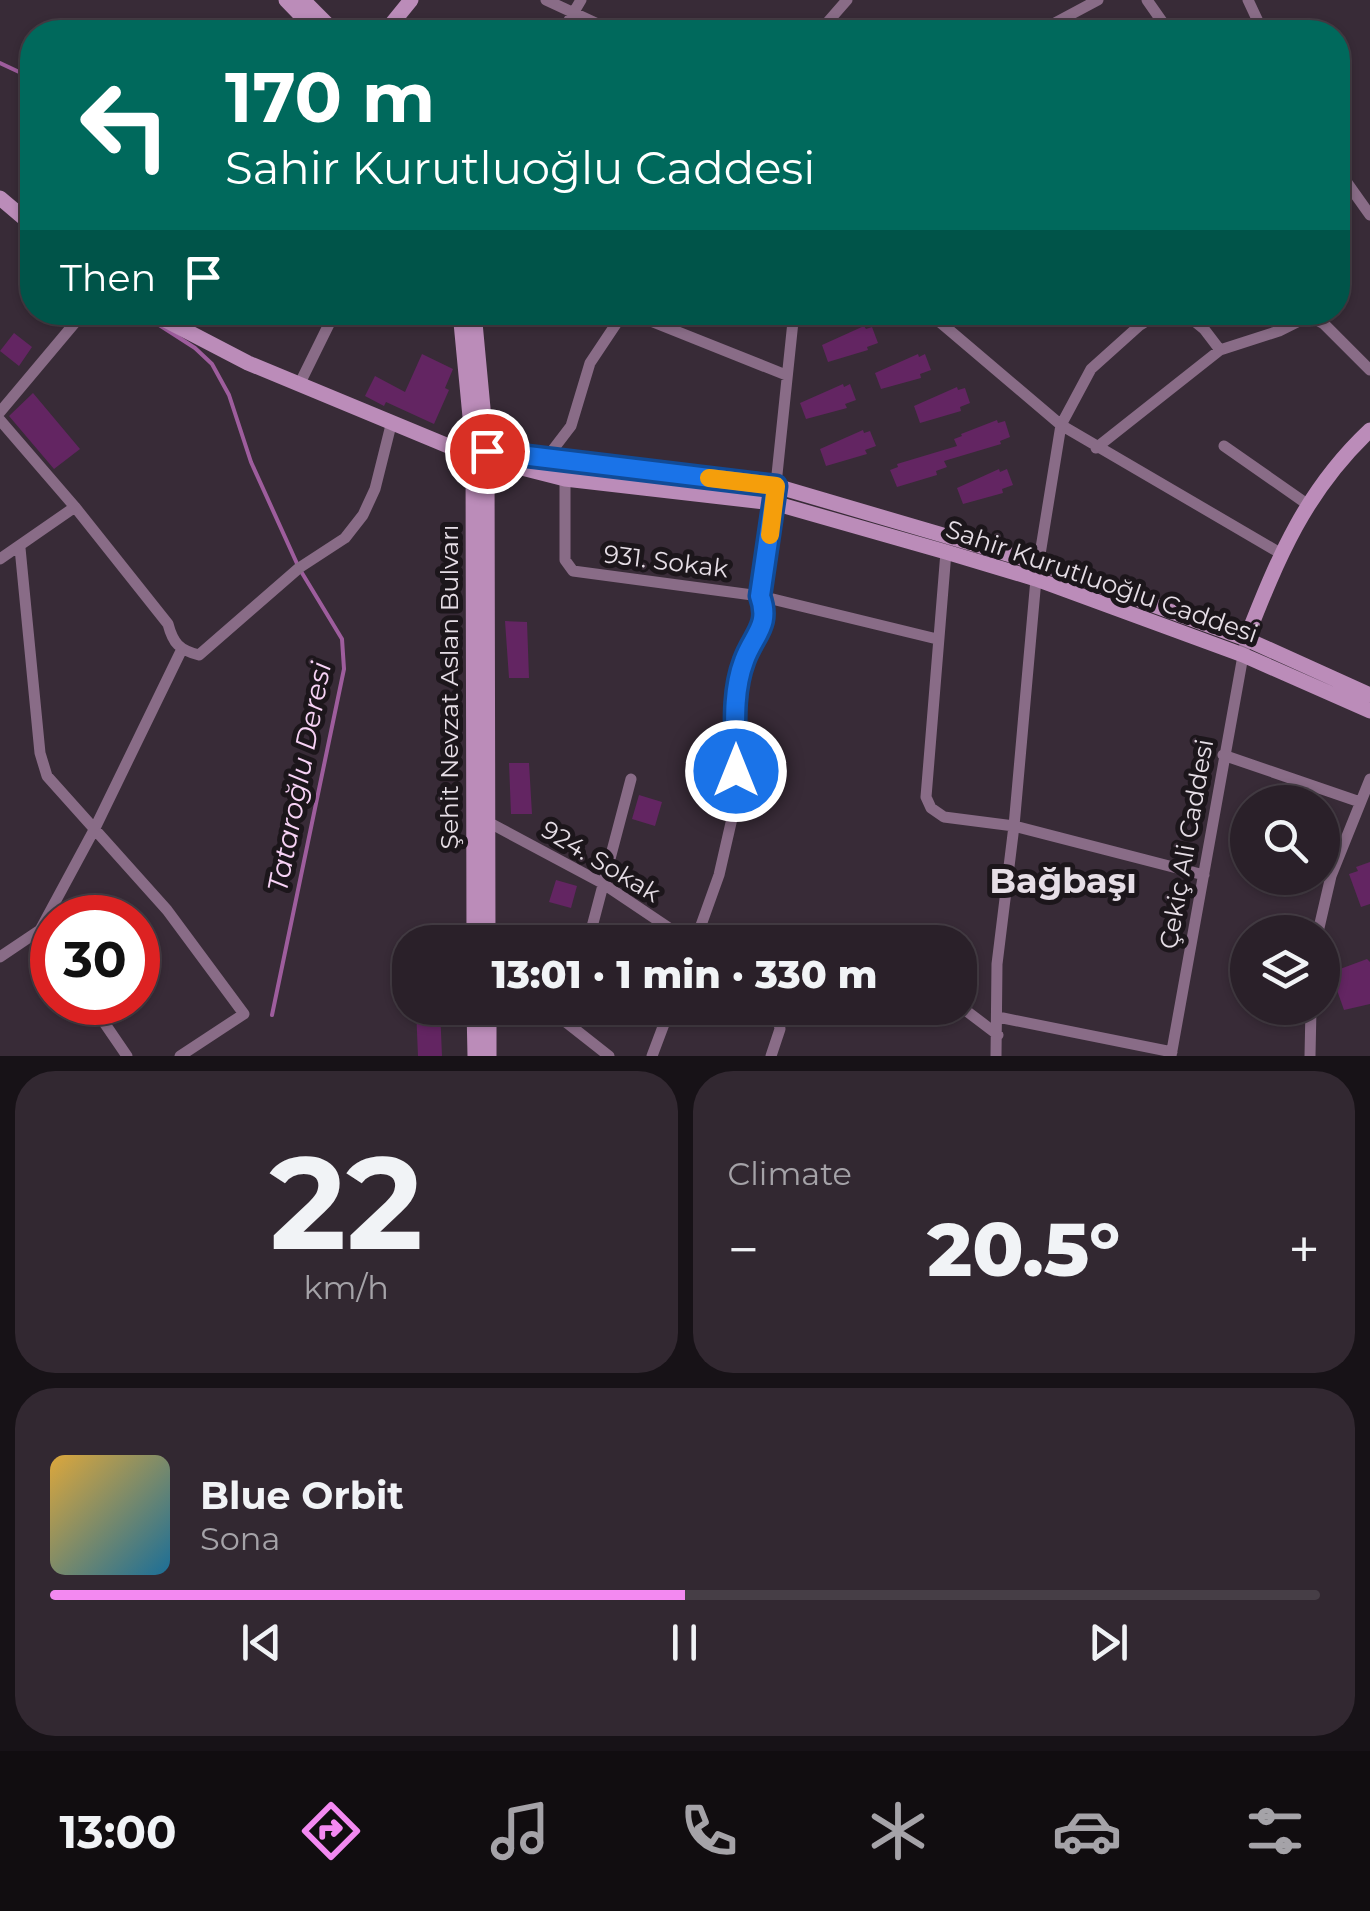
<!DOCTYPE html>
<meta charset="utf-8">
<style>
:root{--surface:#2a2029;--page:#322831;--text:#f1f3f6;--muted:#a5a3a8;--line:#463e46;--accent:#f389f1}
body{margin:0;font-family:Montserrat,sans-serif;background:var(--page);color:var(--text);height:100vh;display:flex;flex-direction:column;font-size:38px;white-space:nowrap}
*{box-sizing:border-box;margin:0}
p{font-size:32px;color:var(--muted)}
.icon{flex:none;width:55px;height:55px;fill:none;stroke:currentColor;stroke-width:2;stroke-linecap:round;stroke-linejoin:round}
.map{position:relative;height:1056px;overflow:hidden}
.panel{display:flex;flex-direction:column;gap:15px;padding:15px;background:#171217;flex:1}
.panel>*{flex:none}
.hud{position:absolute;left:20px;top:20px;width:1330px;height:305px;border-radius:40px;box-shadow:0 2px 8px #0004,0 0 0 2px var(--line);background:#00695c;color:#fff;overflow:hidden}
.fabs{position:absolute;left:1230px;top:785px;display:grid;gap:20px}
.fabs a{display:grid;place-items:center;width:110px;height:110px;border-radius:50%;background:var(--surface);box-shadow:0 2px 8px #0004,0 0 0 2px var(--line);font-size:50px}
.speed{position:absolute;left:30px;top:895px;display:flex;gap:20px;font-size:50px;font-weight:700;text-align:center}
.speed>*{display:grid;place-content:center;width:130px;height:130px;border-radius:50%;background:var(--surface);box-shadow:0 2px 8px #0004,0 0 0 2px var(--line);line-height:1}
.speed .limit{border:15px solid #d22;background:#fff;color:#111}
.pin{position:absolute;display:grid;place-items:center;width:85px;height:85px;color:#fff;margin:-42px;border:5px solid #fff;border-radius:50%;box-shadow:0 2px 10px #0007}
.me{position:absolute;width:110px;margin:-55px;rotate:0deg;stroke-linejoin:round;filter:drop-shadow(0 0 8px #0008)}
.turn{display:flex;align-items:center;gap:35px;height:210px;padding:0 40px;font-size:45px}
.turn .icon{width:130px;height:130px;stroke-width:2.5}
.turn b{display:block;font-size:70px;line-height:85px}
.then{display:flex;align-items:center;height:95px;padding:0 40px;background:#0003;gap:20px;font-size:38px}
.big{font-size:75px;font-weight:800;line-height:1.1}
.panel .widget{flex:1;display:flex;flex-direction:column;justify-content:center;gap:15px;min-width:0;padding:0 35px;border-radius:40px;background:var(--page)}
.panel .dial{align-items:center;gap:0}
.dial b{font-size:130px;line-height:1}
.song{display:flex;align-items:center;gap:30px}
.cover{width:120px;height:120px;border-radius:15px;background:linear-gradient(135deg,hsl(40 70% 55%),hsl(200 70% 35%))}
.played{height:10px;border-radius:5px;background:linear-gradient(90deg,var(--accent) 50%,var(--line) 50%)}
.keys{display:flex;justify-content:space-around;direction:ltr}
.heat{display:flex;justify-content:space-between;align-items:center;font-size:55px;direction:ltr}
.panel .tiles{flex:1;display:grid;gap:15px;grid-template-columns:1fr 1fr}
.widget:last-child{grid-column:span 2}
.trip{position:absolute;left:392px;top:925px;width:585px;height:100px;border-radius:40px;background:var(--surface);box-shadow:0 2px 8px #0004,0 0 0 2px var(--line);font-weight:800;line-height:100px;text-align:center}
.dock{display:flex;height:160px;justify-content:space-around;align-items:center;background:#110d10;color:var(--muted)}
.dock .icon{width:70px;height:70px}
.dock .on{color:var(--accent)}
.dock b{font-size:45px;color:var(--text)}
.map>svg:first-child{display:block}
</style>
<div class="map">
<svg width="1370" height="1056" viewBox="0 0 1370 1056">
<rect width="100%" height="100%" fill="#382b37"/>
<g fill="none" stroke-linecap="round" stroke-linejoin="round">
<path stroke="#9e5d9d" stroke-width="4" d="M 0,63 L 32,78
M 139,312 L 195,348 L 212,364 L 229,395 L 251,462 L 299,568 L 342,639 L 344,669 L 272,1015"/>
</g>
<path fill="#632562" d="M 864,326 L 866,329 L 872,327 L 878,343 L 867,347 L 868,350 L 828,362 L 822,345 Z
M 14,333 L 32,347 L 19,366 L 0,351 Z
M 422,354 L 453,369 L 445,388 L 449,390 L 434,424 L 386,402 L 384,406 L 365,396 L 375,376 L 405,392 Z
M 918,354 L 919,357 L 925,354 L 931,370 L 920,374 L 921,378 L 881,389 L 875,373 Z
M 843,384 L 844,387 L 850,384 L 856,400 L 845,404 L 847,408 L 806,419 L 800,403 Z
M 957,387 L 958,390 L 965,388 L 970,403 L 960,407 L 961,411 L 920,423 L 914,406 Z
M 33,393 L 80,449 L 54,469 L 9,416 Z
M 997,420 L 998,423 L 1005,421 L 1010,437 L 1000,441 L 1001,444 L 944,461 L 947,467 L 936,471 L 937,475 L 897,487 L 890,470 L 898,467 L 897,464 L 957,446 L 954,439 L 962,436 L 961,434 Z
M 863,430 L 864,433 L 870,431 L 876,446 L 865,450 L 867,454 L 826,466 L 820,449 Z
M 999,469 L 1000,472 L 1007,469 L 1013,485 L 1002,489 L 1003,493 L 963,504 L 957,488 Z
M 505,621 L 527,622 L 529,678 L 509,678 Z
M 509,763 L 529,763 L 532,814 L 511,814 Z
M 639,795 L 662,802 L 655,826 L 632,819 Z
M 1370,862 L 1370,904 L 1361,907 L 1349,874 L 1358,871 L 1356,867 Z
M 556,880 L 577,886 L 571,908 L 549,902 Z
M 1367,959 L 1370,962 L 1370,1004 L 1344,1010 L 1332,976 L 1341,973 L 1340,969 Z
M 416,1008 L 440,1008 L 442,1056 L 418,1056 Z"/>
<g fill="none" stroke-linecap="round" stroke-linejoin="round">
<path stroke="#896c87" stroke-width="11" d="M 546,0 L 615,32
M 1147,0 L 1168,30
M 1248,0 L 1263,32
M 562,32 L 581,0
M 819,32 L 847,0
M 1038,32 L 1098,0
M 1338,170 L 1370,215
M 628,312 L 786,375
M 928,312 L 1061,425 L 1280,553
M 1183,312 L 1204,329 L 1220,350
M 299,385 L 335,312
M 0,412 L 84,312
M 0,420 L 75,507 L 168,624 C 173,643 179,650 199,655 L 299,568 L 345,538 L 363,515 L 375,489 L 391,425
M 1224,446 L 1307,504
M 1096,448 L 1220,350 L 1279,331 L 1297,322 L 1313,318 L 1324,324 L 1370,370
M 545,460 L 571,426 L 590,363 L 624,312
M 565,479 L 565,560 L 573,571 L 760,596 L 937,639
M 20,548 L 40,753 L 47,776 L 167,910 L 244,1014 L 180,1056
M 946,552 L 926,797 L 931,808 L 944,817 L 1014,826 L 1204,875
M 0,559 L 75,507
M 1223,755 L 1360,802
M 488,822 L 602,883 L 690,942
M 40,930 L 52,947
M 1318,932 L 1331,876 L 1370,779
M 588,942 L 631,779
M 695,942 L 719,875 L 736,801 L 736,692 L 745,656 L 763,629 L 765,613 L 760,596 L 774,503 L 794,312
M 0,957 L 40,930 L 95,828 L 181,651
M 90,1002 L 127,1056
M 960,1006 L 998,1035
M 548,1008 L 609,1056
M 998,1017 L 1172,1052
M 652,1056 L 670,1008
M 771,1056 L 780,1029 L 776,1008
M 996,1056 L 997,964 L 1014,826 L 1036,579 L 1061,425 L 1091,369 L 1140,325 L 1161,312
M 1171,1056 L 1246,639
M 1310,1056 L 1311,1008"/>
<path stroke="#bb8cb9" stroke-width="15" d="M 286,0 L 317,32
M 303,0 L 335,32
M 385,32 L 411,0
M 0,198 L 32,225
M 150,312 L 248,363 L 458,450 L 473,448 L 776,486 L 1038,563 L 1246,639 L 1370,695
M 460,312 L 473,448 L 474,942
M 474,312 L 487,451 L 488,942
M 466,454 L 565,479 L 774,503 L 946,552 L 1036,579 L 1243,655 L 1370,711
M 1246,639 C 1278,558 1305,491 1370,430
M 474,1008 L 475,1056
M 489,1008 L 489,1056"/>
</g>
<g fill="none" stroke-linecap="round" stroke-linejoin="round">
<g stroke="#114b97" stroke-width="25">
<path id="route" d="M 487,451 L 776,486 L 760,596 C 771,626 753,635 744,661 C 731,695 736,735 736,771"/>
</g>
<use href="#route" stroke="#1a73e8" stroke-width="18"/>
<path stroke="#f59e0b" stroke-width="18" d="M 709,478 L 776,486 L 770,535"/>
</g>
<g text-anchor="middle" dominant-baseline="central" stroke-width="10" stroke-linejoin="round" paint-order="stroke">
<g font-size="25" fill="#e6dee6" stroke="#1c161b">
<text transform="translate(666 561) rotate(7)">931. Sokak</text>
<text transform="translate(1102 581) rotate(19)">Sahir Kurutluoğlu Caddesi</text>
<text transform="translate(449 687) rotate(-90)">Şehit Nevzat Aslan Bulvarı</text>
<text transform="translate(1186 844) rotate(-80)">Çekiç Ali Caddesi</text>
<text transform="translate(601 861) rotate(31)">924. Sokak</text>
</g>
<g font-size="28" font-style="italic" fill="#f8d3f6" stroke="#1c161b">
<text transform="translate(299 777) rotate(-79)">Tataroğlu Deresi</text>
</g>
<g font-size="35" font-weight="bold" fill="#e6dee6" stroke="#1c161b">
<text x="1063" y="880">Bağbaşı</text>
</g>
</g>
</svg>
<div class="fabs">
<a><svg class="icon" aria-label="search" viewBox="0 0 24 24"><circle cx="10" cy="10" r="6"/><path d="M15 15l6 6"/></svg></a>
<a><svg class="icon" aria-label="layers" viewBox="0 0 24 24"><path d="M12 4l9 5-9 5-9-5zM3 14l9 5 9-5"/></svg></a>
</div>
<div class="speed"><div class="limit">30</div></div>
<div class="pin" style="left:487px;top:451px;background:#d93025"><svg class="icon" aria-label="arrive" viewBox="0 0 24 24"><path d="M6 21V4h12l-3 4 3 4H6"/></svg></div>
<svg class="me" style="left:736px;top:771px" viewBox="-20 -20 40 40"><circle r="17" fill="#1a73e8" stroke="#fff" stroke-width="3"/><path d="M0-11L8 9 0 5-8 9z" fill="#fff"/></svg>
<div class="trip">13:01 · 1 min · 330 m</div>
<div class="hud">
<div class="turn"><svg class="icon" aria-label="left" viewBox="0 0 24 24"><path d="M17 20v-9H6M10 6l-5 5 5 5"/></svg><div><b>170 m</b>Sahir Kurutluoğlu Caddesi</div></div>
<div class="then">Then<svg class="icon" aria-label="arrive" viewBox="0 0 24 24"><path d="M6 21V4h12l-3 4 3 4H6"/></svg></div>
</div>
</div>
<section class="panel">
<div class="tiles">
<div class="widget dial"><b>22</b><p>km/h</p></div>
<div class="widget"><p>Climate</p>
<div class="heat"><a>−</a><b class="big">20.5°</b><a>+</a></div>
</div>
<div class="widget">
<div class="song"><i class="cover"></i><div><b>Blue Orbit</b><p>Sona</p></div></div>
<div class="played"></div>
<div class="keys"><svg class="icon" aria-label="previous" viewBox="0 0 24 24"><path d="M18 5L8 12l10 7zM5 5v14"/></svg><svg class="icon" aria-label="pause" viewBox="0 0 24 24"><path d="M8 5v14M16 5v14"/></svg><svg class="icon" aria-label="next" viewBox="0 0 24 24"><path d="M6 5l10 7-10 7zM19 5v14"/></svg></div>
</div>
</div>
</section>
<nav class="dock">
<b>13:00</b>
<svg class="icon on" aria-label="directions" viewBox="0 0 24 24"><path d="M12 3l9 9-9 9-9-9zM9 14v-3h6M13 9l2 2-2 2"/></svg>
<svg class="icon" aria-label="music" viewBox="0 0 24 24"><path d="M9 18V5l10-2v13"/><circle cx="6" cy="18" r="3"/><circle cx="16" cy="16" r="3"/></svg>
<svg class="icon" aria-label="phone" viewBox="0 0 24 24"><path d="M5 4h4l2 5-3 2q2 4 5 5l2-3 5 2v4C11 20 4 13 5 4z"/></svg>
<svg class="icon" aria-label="climate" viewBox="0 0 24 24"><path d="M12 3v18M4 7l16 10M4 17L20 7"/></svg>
<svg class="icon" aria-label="car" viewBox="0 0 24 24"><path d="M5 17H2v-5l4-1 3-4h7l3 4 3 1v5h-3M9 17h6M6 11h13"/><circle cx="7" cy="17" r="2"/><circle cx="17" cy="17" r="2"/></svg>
<svg class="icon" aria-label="filters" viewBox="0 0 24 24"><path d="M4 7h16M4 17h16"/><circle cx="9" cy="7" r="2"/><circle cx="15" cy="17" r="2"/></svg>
</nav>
